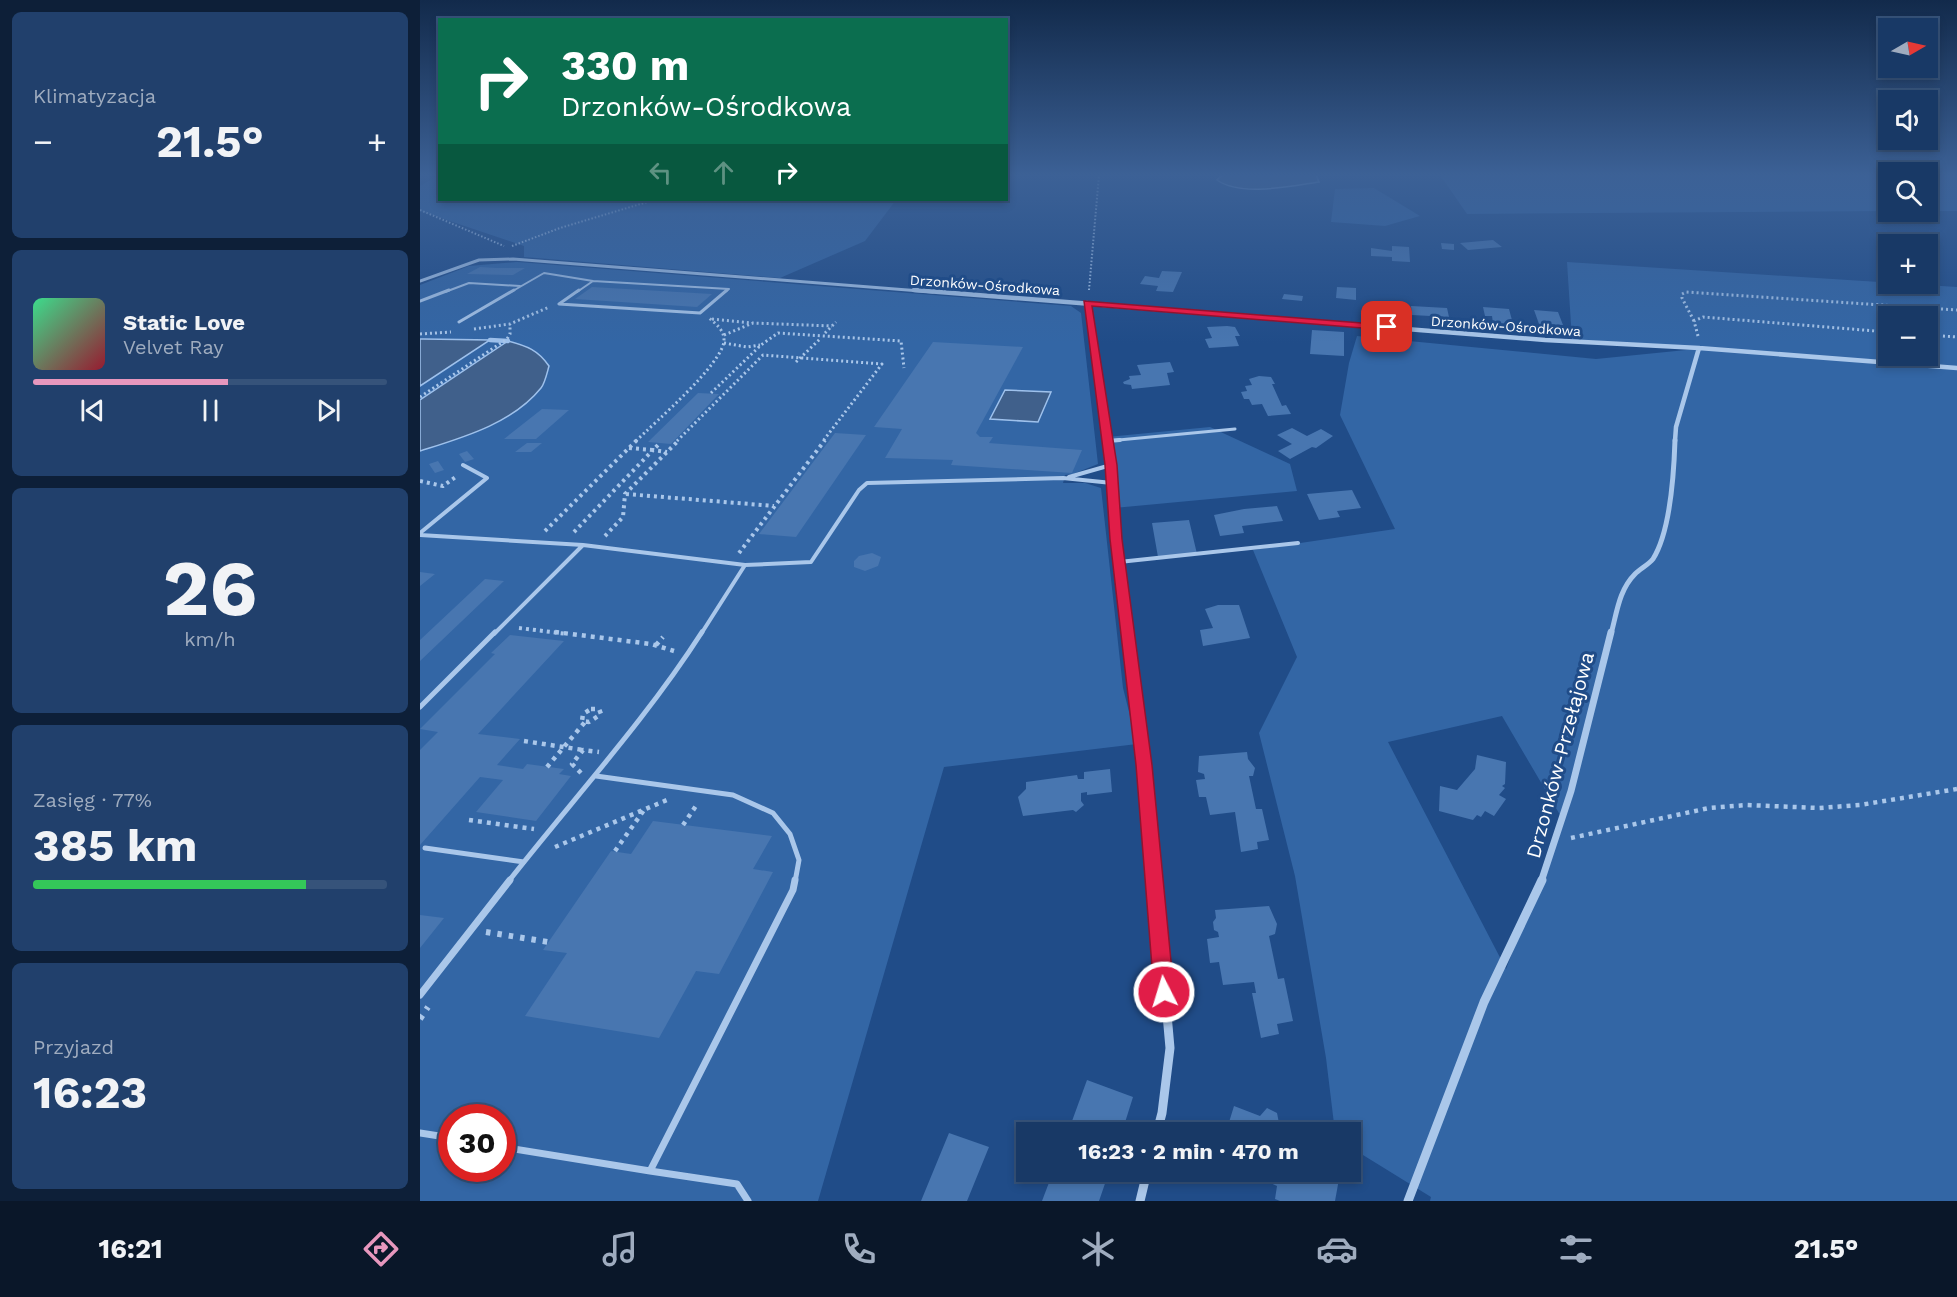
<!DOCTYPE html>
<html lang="pl">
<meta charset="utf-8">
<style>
:root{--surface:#183966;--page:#21406c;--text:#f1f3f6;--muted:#9facbf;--line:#36537a;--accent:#e797bd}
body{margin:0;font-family:"Work Sans",sans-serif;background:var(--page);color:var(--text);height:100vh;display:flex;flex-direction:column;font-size:22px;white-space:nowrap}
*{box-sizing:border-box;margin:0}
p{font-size:20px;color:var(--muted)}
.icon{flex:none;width:33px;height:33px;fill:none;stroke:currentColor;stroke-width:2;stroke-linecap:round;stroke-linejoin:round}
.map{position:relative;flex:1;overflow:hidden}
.details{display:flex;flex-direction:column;gap:12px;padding:12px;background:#0d1f38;width:420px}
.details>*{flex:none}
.guide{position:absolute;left:18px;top:18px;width:570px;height:183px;border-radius:0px;box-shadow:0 3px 9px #0003,0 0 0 2px var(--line);background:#0b6e4f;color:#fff;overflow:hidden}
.needle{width:39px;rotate:81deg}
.fabs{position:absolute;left:1458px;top:18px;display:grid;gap:12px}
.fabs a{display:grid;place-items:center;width:60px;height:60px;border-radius:0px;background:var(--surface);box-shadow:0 3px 9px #0003,0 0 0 2px var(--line);font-size:30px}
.speed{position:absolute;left:18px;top:1104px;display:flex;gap:12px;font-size:30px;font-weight:700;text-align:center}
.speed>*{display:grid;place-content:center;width:78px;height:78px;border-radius:50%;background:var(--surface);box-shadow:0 3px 9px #0003,0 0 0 2px var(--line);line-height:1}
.speed .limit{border:9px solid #d22;background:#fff;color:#111}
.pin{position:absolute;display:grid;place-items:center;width:51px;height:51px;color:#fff;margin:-26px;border-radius:12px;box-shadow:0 3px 9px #0006}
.me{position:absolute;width:66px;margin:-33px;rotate:355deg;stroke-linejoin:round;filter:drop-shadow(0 0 4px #0008)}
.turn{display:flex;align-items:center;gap:21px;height:126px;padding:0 24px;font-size:27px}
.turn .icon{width:78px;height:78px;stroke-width:2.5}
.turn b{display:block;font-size:42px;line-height:51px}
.lanes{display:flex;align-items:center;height:57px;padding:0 24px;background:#0003;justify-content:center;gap:30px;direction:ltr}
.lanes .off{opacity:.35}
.big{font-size:45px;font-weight:700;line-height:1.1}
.details .widget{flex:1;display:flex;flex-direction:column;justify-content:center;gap:9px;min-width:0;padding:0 21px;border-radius:9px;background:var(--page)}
.details .dial{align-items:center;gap:0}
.dial b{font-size:78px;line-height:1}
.song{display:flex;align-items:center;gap:18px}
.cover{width:72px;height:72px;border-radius:9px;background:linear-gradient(135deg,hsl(150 70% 55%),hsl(350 70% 35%))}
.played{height:6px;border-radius:3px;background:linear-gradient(90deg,var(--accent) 55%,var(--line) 55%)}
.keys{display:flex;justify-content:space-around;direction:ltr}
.heat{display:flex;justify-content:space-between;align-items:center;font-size:33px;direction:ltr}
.charge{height:9px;border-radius:4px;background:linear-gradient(90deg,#34c759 77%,var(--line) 0)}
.trip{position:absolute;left:596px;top:1122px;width:345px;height:60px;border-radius:0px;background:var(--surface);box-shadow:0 3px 9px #0003,0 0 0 2px var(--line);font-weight:700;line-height:60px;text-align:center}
.tabs{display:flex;height:96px;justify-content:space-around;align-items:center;background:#0a1729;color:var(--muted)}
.tabs .icon{width:42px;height:42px}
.tabs .current{color:var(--accent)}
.tabs b{font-size:27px;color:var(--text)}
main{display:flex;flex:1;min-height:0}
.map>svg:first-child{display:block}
</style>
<main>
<section class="details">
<div class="widget"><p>Klimatyzacja</p>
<div class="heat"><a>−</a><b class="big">21.5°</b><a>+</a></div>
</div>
<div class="widget">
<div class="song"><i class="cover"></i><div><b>Static Love</b><p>Velvet Ray</p></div></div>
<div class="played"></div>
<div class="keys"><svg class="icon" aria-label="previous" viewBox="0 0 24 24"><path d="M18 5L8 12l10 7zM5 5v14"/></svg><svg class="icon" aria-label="pause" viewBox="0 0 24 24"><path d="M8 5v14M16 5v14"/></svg><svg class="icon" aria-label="next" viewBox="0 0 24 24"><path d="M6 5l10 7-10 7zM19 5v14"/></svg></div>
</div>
<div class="widget dial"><b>26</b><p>km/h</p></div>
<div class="widget"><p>Zasięg · 77%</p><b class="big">385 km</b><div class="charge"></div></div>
<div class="widget"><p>Przyjazd</p><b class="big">16:23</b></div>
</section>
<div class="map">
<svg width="1537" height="1201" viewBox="0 0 1537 1201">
<rect width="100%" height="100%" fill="#204c88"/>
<path fill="#3366a5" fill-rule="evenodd" d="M 19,175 L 20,200 L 476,200 L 445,241 L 360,278 L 104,257 L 104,246 L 0,211 L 0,186 Z
M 1020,175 L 1468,175 L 1468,211 L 1047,214 Z
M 1508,175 L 1537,175 L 1537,211 L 1508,211 Z
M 954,188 L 1000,216 L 965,226 L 911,222 L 915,189 Z
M 97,262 L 651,306 L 661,313 L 678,464 L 653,474 L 645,475 L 643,483 L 665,483 L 681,488 L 703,688 L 717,744 L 524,767 L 398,1201 L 0,1201 L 0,285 L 49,266 ZM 32,1118 L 82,1118 L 82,1168 L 32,1168 Z
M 1147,262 L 1537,287 L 1537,1201 L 1010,1201 L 1011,1197 L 930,1147 L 930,1132 L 915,1132 L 906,1058 L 875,876 L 839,733 L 877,657 L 833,550 L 975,529 L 920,415 L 929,363 L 937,336 L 1176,359 L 1286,348 L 1152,340 ZM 1468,316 L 1508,316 L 1508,356 L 1468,356 ZM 1082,716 L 1143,820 L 1086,969 L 968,742 Z
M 790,427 L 870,464 L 877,491 L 694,508 L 687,437 Z"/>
<path fill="#40608b" stroke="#9ec1ec" stroke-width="1.5" d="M 802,175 L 896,175 L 899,182 C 871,186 821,197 797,180 Z
M 0,339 L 3,339 L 70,340 L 0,386 Z
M 88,341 C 107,346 118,350 129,366 C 127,373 125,383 121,388 C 92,424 41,438 0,451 L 0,400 Z
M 585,390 L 631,392 L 618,422 L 570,419 Z"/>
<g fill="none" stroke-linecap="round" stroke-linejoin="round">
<path stroke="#9ec1ec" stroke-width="4.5" d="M 70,340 L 88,341"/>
</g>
<path fill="#4876b0" d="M 1073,240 L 1082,247 L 1048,250 L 1040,243 Z
M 1021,243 L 1034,244 L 1034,250 L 1022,249 Z
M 972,246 L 989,247 L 990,262 L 972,261 L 972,257 L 951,256 L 951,248 L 972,251 Z
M 60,267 L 76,268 L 105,268 L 93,275 L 47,274 Z
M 742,271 L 762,272 L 753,292 L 736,291 L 738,286 L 720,284 L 725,276 L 739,278 Z
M 172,287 L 292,294 L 277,307 L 155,299 Z
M 917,287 L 936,288 L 936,300 L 916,298 Z
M 864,294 L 883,296 L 882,301 L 862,299 Z
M 991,306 L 1027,308 L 1029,317 L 992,315 Z
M 1063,307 L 1089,309 L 1093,324 L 1073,323 L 1072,316 L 1065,316 Z
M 1114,310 L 1138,312 L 1143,325 L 1119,324 Z
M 807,326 L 815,327 L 820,336 L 815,336 L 819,346 L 789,348 L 785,339 L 792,338 L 787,327 Z
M 892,330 L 924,332 L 924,356 L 890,354 Z
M 513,342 L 603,347 L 556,433 L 560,437 L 573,437 L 569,443 L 662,450 L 652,473 L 531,465 L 533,460 L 465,458 L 482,429 L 454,427 Z
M 750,362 L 754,372 L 747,373 L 750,385 L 712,389 L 711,385 L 704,384 L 703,382 L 710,379 L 709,376 L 721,375 L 717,365 Z
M 839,376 L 851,377 L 855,384 L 852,384 L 862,406 L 866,405 L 871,414 L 848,416 L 842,404 L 832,405 L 829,399 L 824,399 L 821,392 L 827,391 L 825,386 L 832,385 L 829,379 Z
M 278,393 L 299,394 L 251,444 L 228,442 Z
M 122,409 L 149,410 L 116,439 L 84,439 Z
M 872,428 L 887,436 L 901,429 L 913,436 L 896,448 L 892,447 L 870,459 L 858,451 L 872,444 L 857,435 Z
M 415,433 L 446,435 L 376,537 L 339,534 Z
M 107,443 L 122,443 L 111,452 L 95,452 Z
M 47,451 L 54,459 L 45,462 L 39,454 Z
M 18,461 L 24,470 L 15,473 L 9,464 Z
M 932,490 L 941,508 L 917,511 L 920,517 L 899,520 L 887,494 Z
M 857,506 L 863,521 L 822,526 L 824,533 L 800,536 L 794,515 L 824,509 Z
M 769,520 L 777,554 L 738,557 L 732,523 Z
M 452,553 L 461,557 L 458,566 L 445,571 L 434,567 L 434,561 L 439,556 Z
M 0,572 L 15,574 L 0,586 Z
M 65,579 L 84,581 L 0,661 L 0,640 Z
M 798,605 L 819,605 L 830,638 L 783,646 L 780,630 L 793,628 L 785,609 Z
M 90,635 L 144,641 L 58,734 L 100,739 L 77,765 L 103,769 L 107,764 L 144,769 L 139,774 L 151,776 L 116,821 L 56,812 L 83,780 L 60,777 L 0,845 L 0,750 L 18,732 L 0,729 L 75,654 L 71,653 Z
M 827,752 L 828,759 L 835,768 L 833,776 L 829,776 L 836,809 L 842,809 L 849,840 L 837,842 L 838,849 L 821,852 L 815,812 L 790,815 L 786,797 L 779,797 L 776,780 L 785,779 L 784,774 L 778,772 L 779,756 Z
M 1057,755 L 1086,762 L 1085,784 L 1082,786 L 1085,788 L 1079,795 L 1086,799 L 1074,816 L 1065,811 L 1061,817 L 1057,815 L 1053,820 L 1019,811 L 1020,786 L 1037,790 L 1055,769 Z
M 690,769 L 692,792 L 667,795 L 667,792 L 661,793 L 661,801 L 664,805 L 656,812 L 653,810 L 603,816 L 598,797 L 606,789 L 606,782 L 657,775 L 658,779 L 664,779 L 664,772 Z
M 233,821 L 352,836 L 333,869 L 353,872 L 299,974 L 276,971 L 239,1038 L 105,1016 L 147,953 L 123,950 L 191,851 L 211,854 Z
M 849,906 L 857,924 L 855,934 L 849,936 L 858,979 L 864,978 L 873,1021 L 857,1024 L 859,1034 L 841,1038 L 832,993 L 836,993 L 834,982 L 803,985 L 799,962 L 790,963 L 787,939 L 799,937 L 798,932 L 794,930 L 793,922 L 796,918 L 795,910 Z
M 0,915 L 24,918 L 0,948 Z
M 667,1080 L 713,1097 L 702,1132 L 648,1132 Z
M 814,1106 L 840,1116 L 847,1108 L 857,1113 L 859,1123 L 882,1132 L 806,1132 Z
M 529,1133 L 569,1147 L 547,1201 L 501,1201 Z
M 633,1172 L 689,1172 L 679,1201 L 622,1201 Z
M 827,1172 L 900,1172 L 919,1179 L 915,1201 L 860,1201 L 855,1199 L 857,1186 Z"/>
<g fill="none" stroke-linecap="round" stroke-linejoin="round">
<path stroke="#aac7ea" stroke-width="2" stroke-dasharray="1.5 2" stroke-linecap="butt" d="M 0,210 L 84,246
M 92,246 L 140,228 L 234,200
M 669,290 L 679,175"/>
<path stroke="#aac7ea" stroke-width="3" stroke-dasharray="2 3" stroke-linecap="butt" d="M 292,319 L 332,323
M 1274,321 L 1262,298 L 1262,294 L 1266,292 L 1537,310
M 54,329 L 90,324 L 129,307
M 405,333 L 416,322
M 0,334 L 31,332
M 304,335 L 333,323 L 412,326
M 1508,335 L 1537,337
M 1278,336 L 1274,321 L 1283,317 L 1468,332
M 304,343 L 327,347 L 340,345
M 376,362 L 401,338
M 291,393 L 341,345 L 358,333 L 481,341 L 484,368
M 0,397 L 87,339 L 90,334 L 90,324
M 216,441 C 234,423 304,363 304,340 C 304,330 296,324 289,318
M 257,441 L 343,355 L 462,364 L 403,441"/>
<path stroke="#aac7ea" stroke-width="4" stroke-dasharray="3 4" stroke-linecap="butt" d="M 209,448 L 233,450 L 240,443
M 0,481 L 23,486 L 37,476
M 206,494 L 354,506
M 125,531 L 217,440
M 154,532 L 233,450 L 247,452
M 185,536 L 203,517 L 205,494 L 259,440
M 319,553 L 405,440
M 99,628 L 147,634"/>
<path stroke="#aac7ea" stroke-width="4.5" stroke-dasharray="4 5" stroke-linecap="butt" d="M 135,632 L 231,644 L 254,651
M 236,645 L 243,637
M 171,709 L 179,709 L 181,714 L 169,722 L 162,721 L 163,714 Z
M 104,741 L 163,750
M 127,767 L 165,722
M 161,773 L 152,764 L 163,750 L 179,752
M 49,820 L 114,829
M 263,825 L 278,803
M 1151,838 L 1289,808 L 1327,805 L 1399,808 L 1440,805 L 1537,789
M 135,847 L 247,800
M 195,851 L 224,810"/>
<path stroke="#aac7ea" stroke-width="6" stroke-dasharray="4.5 7" stroke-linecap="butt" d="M 66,932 L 128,942
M 0,1019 L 8,1007"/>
<path stroke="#aac7ea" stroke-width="2" d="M 173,281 L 309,289 L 305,292
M 25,292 L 49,283 L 100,286
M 91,292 L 124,273 L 173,281
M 157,292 L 173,281"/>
<path stroke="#aac7ea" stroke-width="3" d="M 159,290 L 139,304 L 280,313 L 307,290
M 0,301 L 29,290
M 39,322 L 94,290
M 688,441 L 815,429"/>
<path stroke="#aac7ea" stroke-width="4" d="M 688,441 L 700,440
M 649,477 L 691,465
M 0,533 L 67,478 L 43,465
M 0,535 L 163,545 L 325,565 L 391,562 L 439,490 L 447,483 L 643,478 L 692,483
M 699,562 L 878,543
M 74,634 L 163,545
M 281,634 L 325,565"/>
<path stroke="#aac7ea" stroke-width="5" d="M 0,707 L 75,632
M 176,776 L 313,795 L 353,813 L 370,834 L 379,860 L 375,882
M 5,848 L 104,862
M 88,882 C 153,799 225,721 282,632"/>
<path stroke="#aac7ea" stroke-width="7" d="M 0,995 L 90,880
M 0,1133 L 32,1138
M 82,1147 L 230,1171
M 328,1201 L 317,1184 L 230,1171 L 373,890 L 375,880"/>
<path stroke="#aac7ea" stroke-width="3" d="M 0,281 L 59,260 L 93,259 L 513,292"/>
<path stroke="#aac7ea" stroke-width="4.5" d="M 494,290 L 1125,340 L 1279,348 L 1537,368
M 667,303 L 687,441
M 1255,441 L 1256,427 L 1279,348"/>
<path stroke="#aac7ea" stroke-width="5" d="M 687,440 L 708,634
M 1191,634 C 1197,612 1199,590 1215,574 C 1220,569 1228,565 1233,559 C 1250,532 1254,471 1255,440"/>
<path stroke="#aac7ea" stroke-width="7" d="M 708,632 L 724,765 L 735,882
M 1121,882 L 1151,791 L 1191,632"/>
<path stroke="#aac7ea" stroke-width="9" d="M 735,880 L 750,1048 L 742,1113 L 737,1132
M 720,1201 L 727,1172
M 988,1201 L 1064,1002 L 1122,880"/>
</g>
<linearGradient id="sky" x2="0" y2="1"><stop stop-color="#122a4b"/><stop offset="0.51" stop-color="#3c6196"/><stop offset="1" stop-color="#3c6196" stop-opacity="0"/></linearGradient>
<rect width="1537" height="343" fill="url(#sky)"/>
<path fill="#e11d48" stroke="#92132f" stroke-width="1.5" d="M 664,301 L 967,325 L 972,327 L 967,330 L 672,306 L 697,465 L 702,539 L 732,765 L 754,992 L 751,999 L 744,1002 L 737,999 L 734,992 L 716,765 L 690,539 L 685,465 Z"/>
<g text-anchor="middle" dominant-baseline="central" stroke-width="6" stroke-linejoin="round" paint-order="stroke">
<g font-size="14" fill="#fff" stroke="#204c88">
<text transform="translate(565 285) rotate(4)">Drzonków-Ośrodkowa</text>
<text transform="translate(1086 326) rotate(4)">Drzonków-Ośrodkowa</text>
</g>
<g font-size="20" fill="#fff" stroke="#204c88">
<text transform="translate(1140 755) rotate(-75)">Drzonków-Przełajowa</text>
</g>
</g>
</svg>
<div class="fabs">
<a><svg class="needle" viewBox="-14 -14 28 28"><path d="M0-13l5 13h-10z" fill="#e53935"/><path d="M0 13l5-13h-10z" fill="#9facbf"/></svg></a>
<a><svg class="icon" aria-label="sound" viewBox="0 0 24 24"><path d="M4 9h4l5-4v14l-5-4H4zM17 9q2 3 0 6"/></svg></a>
<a><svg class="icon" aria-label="search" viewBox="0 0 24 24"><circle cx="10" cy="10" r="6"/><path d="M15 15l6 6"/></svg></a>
<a>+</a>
<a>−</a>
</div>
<div class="speed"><div class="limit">30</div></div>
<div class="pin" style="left:967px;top:327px;background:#d93025"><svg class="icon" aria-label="arrive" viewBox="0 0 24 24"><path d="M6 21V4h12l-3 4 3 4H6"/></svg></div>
<svg class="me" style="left:744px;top:992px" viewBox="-20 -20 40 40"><circle r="17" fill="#e11d48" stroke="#fff" stroke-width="3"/><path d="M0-11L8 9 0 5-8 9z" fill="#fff"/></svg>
<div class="trip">16:23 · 2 min · 470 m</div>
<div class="guide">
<div class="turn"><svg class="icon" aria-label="right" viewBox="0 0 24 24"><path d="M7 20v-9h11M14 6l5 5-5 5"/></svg><div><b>330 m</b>Drzonków-Ośrodkowa</div></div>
<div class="lanes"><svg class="icon off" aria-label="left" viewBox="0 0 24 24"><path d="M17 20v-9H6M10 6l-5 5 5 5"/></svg><svg class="icon off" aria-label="ahead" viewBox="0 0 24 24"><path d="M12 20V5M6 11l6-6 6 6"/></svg><svg class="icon" aria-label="right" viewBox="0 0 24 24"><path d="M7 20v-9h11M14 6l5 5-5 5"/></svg></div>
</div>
</div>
</main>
<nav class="tabs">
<b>16:21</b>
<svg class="icon current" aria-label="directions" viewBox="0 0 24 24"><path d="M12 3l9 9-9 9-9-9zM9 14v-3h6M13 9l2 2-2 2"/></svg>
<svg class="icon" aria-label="music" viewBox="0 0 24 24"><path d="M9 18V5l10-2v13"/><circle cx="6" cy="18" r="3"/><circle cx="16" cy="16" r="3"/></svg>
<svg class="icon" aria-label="phone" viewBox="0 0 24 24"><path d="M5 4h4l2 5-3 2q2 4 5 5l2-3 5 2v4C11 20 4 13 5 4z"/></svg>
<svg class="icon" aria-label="climate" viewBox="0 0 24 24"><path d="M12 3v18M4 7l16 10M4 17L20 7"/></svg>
<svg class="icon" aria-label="car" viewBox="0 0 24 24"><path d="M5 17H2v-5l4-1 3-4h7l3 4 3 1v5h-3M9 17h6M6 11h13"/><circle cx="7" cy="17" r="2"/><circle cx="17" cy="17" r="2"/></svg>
<svg class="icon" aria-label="filters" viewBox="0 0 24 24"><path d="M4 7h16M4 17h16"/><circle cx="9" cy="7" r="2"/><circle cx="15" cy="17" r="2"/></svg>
<b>21.5°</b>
</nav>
